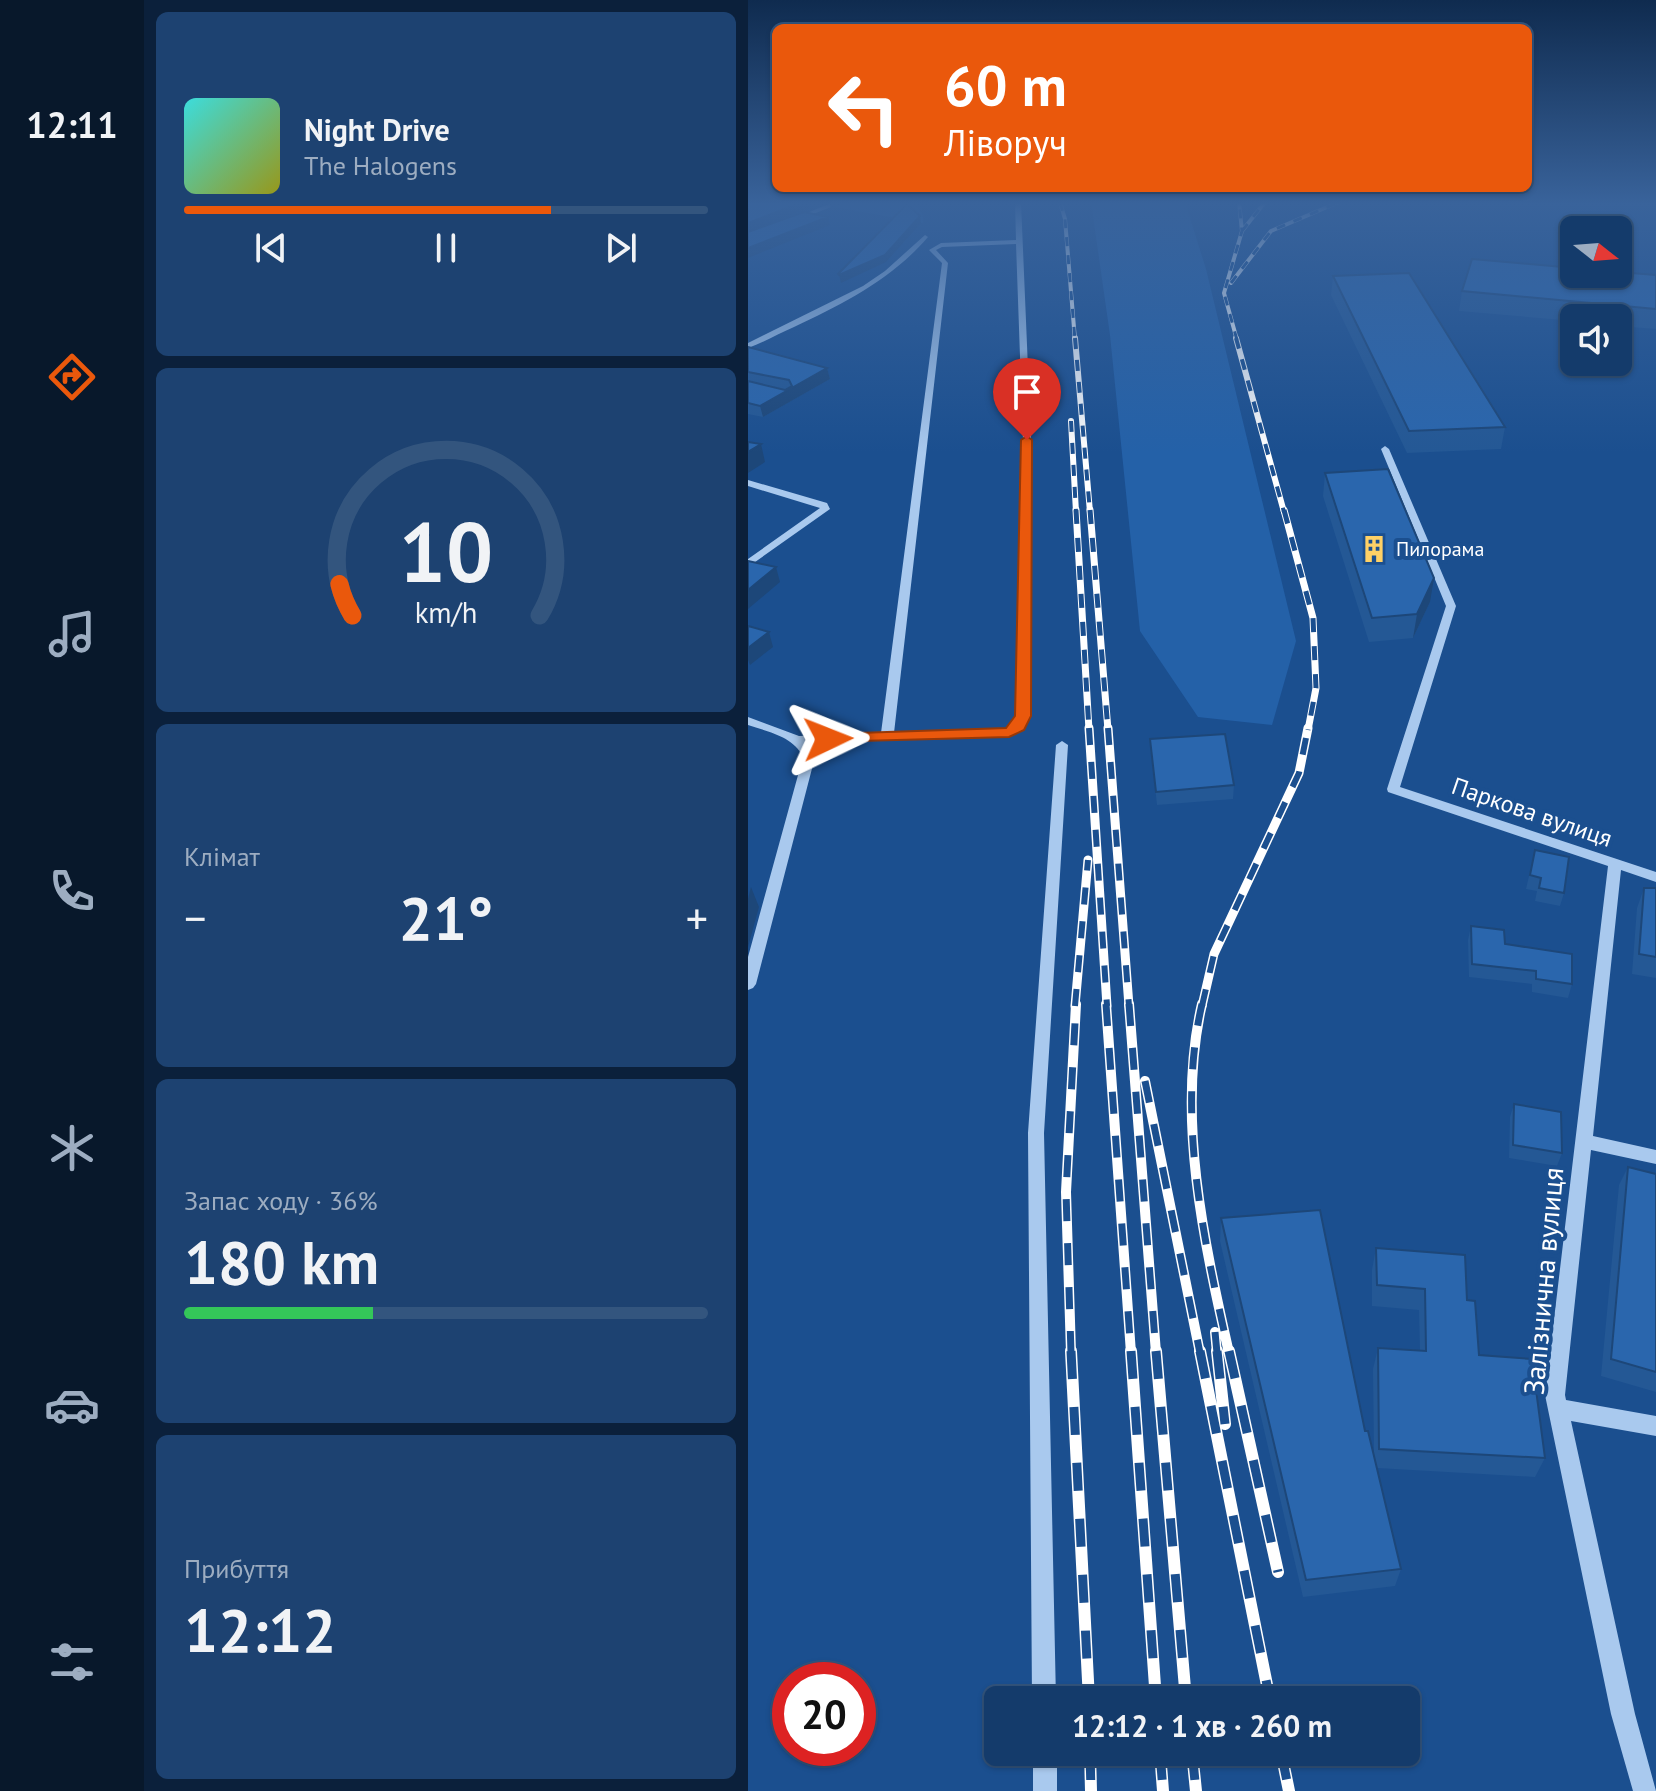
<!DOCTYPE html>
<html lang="uk">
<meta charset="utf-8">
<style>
:root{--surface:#143b6b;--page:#1d4271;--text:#f1f3f6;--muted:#9dadc1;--line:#33557e;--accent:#ea580c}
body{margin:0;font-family:"PT Sans",sans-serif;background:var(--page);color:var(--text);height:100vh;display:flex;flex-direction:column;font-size:30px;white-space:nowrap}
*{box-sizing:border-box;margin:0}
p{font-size:26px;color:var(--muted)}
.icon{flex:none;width:44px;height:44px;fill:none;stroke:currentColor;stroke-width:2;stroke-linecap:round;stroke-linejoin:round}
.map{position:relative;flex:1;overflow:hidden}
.side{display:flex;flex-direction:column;gap:12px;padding:12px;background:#0b203b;width:604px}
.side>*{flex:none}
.hud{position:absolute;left:24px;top:24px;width:760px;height:168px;border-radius:12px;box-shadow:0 2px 6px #0004,0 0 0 2px var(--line);background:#ea580c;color:#fff;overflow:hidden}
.needle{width:52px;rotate:107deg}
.buttons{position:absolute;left:812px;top:216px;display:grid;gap:16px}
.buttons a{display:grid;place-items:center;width:72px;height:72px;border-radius:12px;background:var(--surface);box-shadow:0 2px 6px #0004,0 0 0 2px var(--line);font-size:40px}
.speed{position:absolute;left:24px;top:1662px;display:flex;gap:16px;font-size:40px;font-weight:700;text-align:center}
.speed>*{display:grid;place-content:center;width:104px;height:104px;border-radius:50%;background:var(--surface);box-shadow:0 2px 6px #0004,0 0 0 2px var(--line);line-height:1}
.speed .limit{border:12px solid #d22;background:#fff;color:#111}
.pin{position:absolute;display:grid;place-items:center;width:68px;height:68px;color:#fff;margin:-82px -34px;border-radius:50% 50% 50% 0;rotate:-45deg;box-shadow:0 0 8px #0007}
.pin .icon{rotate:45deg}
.me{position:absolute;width:88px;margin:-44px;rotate:88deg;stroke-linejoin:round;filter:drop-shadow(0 0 6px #0008)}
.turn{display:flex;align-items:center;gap:28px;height:168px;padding:0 40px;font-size:36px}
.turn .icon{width:104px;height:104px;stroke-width:2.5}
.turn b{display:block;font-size:56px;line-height:68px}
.big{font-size:60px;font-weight:700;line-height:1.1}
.side .tile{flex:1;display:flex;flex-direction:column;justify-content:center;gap:12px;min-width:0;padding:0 28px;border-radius:12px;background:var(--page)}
.side .dial{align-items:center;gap:0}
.dial svg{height:208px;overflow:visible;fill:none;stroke:var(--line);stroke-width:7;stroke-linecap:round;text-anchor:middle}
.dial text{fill:var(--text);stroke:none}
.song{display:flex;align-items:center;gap:24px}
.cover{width:96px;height:96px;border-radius:12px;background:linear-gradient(135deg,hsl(180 70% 55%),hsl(60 70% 35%))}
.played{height:8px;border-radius:4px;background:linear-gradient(90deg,var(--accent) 70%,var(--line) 70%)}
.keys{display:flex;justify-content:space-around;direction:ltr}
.heat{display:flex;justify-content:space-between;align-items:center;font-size:44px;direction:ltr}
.charge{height:12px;border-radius:6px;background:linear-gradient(90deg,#34c759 36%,var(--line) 0)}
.trip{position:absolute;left:236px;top:1686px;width:436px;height:80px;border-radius:12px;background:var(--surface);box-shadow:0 2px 6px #0004,0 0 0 2px var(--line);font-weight:700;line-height:80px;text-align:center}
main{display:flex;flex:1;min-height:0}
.tabs{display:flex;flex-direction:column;width:144px;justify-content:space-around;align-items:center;background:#08182b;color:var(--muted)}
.tabs .icon{width:56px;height:56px}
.tabs .selected{color:var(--accent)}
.tabs b{font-size:36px;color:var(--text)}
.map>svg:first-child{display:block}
</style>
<main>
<nav class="tabs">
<b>12:11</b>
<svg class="icon selected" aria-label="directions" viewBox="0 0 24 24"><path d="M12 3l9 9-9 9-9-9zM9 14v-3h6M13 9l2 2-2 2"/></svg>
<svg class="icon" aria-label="music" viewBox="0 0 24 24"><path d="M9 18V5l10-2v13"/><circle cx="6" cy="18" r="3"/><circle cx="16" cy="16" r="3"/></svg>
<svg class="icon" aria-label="phone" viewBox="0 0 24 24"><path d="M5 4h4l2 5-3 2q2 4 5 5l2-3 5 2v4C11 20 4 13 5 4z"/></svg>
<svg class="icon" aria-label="climate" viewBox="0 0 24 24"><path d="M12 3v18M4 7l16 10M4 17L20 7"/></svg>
<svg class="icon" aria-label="car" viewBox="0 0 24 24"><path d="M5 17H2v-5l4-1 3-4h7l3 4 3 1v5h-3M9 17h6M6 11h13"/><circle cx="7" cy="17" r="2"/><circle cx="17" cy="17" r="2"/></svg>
<svg class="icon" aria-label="filters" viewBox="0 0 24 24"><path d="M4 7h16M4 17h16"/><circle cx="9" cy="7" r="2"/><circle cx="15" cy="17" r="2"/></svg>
</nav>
<section class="side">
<div class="tile">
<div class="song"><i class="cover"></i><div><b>Night Drive</b><p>The Halogens</p></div></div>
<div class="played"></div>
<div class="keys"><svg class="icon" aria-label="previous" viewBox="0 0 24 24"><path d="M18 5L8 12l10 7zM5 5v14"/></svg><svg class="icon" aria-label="pause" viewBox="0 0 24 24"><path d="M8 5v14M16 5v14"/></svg><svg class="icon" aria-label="next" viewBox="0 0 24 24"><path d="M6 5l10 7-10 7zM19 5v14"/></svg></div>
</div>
<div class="tile dial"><svg viewBox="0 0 100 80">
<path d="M14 69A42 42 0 1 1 86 69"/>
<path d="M14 69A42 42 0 0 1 9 57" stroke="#ea580c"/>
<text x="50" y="56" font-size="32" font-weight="700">10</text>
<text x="50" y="72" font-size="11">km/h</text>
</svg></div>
<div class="tile"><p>Клімат</p>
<div class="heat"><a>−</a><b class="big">21°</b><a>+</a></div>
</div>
<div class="tile"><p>Запас ходу · 36%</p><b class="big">180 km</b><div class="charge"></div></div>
<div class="tile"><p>Прибуття</p><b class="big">12:12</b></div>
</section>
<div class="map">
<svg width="908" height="1791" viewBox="0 0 908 1791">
<rect width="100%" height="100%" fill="#1b4f8f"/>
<path fill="#2461a8" d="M 99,202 C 120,202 180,192 175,223 L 87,207 Z
M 343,202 L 437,202 L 458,269 L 548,641 L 524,725 L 450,717 L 392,631 L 362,335 Z"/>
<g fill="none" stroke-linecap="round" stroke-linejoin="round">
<path fill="#a9c9ee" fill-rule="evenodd" d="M 267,202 L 273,202 L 283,440 L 281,716 L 275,730 L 261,736 L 59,743 L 67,757 L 8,984 L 5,988 L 0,990 L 0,957 L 55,757 C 45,736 20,732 0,725 L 0,717 L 51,736 L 133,733 L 194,263 L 181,250 L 193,243 L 268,240 ZM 268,244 L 275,440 L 269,716 L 266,725 L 259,728 L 146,733 L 200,263 L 188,250 L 194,247 Z
M 81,204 L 83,207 L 47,221 L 42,220 Z
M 177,235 L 180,237 C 144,279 95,304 46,327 C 30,334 16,342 0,348 L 0,343 L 115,286 L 137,271 Z
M 637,446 L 641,449 L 708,606 L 652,787 L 908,872 L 908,882 L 873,870 L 845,1136 L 908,1150 L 908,1164 L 843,1150 L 817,1395 L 818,1400 L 908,1416 L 908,1436 L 823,1421 L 887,1714 L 908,1791 L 885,1791 L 863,1714 L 797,1395 L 860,866 L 640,792 L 639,789 L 698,606 L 633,449 Z
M 0,480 L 79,503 L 82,509 L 0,567 L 0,559 L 72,508 L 0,486 Z
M 314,741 L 320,745 L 296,1133 L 308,1700 L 284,1700 L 280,1133 L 308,745 Z
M 285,1752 L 309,1752 L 309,1791 L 285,1791 Z"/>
<g stroke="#fff" stroke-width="4">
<path id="rail-far5" d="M 312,202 L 317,219 L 327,340
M 494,231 L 517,202
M 483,283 L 523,231 L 591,202
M 489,340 L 476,293 L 494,231 L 491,202"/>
</g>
<g stroke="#fff" stroke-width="6">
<path id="rail-far4" d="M 327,338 L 342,512
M 488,338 L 536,512
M 323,421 L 328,512"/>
</g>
<g stroke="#fff" stroke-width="7">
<path id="rail-far3" d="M 328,510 L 341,730
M 342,510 L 360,730
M 536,510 L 565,618 L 568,688 L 560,730"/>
</g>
<g stroke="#fff" stroke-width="9">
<path id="rail-far2" d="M 341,728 L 359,1006
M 360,728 L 381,1006
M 327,1006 L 340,860
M 454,1006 L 466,954 L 551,773 L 560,728"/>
</g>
<g stroke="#fff" stroke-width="10">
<path id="rail-far1" d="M 358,1004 L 383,1353
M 381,1004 L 408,1353
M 454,1004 C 428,1116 456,1242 481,1353
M 397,1081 L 452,1353
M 467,1332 L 469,1353
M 323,1353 L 318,1192 L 328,1004"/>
</g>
<g stroke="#fff" stroke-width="12">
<path id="rail" d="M 323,1351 L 341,1700
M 383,1351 L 408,1700
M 408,1351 L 438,1700
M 452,1351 L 522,1700
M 469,1351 L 477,1424
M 481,1351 L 530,1572
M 342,1752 L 343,1791
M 412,1752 L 415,1791
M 444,1752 L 448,1791
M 533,1752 L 541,1791"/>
</g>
<use href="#rail-far5" stroke="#1b4f8f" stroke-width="3" stroke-dasharray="9" stroke-linecap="butt"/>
<use href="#rail-far4" stroke="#1b4f8f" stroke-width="4" stroke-dasharray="11" stroke-linecap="butt"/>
<use href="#rail-far3" stroke="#1b4f8f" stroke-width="5" stroke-dasharray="14" stroke-linecap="butt"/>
<use href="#rail-far2" stroke="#1b4f8f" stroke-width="6" stroke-dasharray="17" stroke-linecap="butt"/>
<use href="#rail-far1" stroke="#1b4f8f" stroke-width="7" stroke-dasharray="22" stroke-linecap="butt"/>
<use href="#rail" stroke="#1b4f8f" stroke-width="9" stroke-dasharray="28" stroke-linecap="butt"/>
</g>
<path fill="#245895" d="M 908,275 L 908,329 L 870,326 L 870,318 L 826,318 L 826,321 L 711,311 L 714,291 Z
M 585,276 L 757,427 L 753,449 L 659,453 L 583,295 Z
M 0,347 L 79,368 L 82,379 L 15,417 L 0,414 Z
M 577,473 L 682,602 L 665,638 L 621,642 L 575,496 Z
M 402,739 L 486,785 L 485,799 L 409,805 Z
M 787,850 L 816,893 L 812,906 L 787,901 L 789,891 L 778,889 Z
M 896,888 L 908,888 L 908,978 L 884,974 L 889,908 Z
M 723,926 L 757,944 L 824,984 L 820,998 L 784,992 L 784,984 L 721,977 L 720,940 Z
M 766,1104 L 814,1153 L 809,1166 L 761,1158 L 762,1117 Z
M 880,1167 L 908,1174 L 908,1392 L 853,1376 L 871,1185 Z
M 473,1218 L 617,1431 L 626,1454 L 625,1369 L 630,1348 L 672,1351 L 671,1310 L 624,1306 L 624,1270 L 628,1248 L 719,1300 L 731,1355 L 797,1458 L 787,1477 L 629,1468 L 653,1569 L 647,1586 L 555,1597 L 472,1241 Z"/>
<path fill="#1d4779" d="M 54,202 L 60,202 L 61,208 L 0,232 L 0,223 Z
M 172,216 L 173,223 L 138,262 L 93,283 L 91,275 Z
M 80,217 L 82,225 L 0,258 L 0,248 Z
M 79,368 L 82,379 L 15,417 L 12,406 Z
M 13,444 L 17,462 L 0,473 L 0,452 Z
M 28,567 L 32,582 L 0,609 L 0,590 Z
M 686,578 L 682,602 L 665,638 L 669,614 Z
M 21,632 L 25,647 L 2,665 L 0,660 L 0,648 Z
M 3,887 L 11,907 L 0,947 L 0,899 Z"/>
<path fill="#2a66ad" stroke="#1d4779" stroke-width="2" d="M 0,202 L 54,202 L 0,223 Z
M 159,204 L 172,216 L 137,255 L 91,275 L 90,274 Z
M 56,212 L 80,217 L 0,248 L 0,232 Z
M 724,259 L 826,268 L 826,274 L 870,274 L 870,272 L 908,275 L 908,309 L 714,291 Z
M 661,273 L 757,427 L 661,431 L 585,276 Z
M 0,347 L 79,368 L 12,406 L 0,403 L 0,381 L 37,390 L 44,386 L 41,380 L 0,372 Z
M 0,442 L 13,444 L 0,452 Z
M 640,469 L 686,578 L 669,614 L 624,618 L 577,473 Z
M 0,561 L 28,567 L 0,590 Z
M 0,626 L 21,632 L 0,648 Z
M 477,734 L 486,785 L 408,792 L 402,739 Z
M 787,850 L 821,857 L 816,893 L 791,888 L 793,878 L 782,875 Z
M 896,888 L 908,888 L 908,957 L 891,954 Z
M 723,926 L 756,930 L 757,944 L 824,954 L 824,984 L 788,979 L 788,971 L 724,964 Z
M 766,1104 L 813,1112 L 814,1153 L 765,1145 Z
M 880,1167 L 908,1174 L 908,1372 L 863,1359 Z
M 572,1210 L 617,1431 L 620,1431 L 653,1569 L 558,1580 L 473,1218 Z
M 628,1248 L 717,1255 L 719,1300 L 727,1301 L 731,1355 L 784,1359 L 797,1458 L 631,1449 L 630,1348 L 678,1351 L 677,1289 L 629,1285 Z"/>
<linearGradient id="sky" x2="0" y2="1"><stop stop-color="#0f2b4f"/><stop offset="0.45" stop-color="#39639b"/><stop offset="1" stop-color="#39639b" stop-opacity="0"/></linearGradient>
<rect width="908" height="453" fill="url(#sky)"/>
<path fill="#ea580c" stroke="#983908" stroke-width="2" d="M 279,436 L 284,440 L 283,716 L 276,730 L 261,737 L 74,742 L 72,739 L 80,734 L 258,728 L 267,716 L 273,440 Z"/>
<defs>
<g id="building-bare" transform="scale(2.16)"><path d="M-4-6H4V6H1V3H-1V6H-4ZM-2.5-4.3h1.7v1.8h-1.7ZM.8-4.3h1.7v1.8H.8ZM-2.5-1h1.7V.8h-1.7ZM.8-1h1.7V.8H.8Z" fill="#ffd166" stroke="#1b4f8f" stroke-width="2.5" paint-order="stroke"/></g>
</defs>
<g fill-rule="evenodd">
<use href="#building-bare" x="626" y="549"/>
</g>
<g text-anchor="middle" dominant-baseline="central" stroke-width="8" stroke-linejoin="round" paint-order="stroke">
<g font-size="20" fill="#fff" stroke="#1b4f8f" text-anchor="start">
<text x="648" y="549">Пилорама</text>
</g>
<g font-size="24" fill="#fff" stroke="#1b4f8f">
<text transform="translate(784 812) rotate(19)">Паркова вулиця</text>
</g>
<g font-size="28" fill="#fff" stroke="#1b4f8f">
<text transform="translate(795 1281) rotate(-85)">Залізнична вулиця</text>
</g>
</g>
</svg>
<div class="buttons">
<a><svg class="needle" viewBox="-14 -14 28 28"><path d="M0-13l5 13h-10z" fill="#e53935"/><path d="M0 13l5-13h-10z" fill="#9dadc1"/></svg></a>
<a><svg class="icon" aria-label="sound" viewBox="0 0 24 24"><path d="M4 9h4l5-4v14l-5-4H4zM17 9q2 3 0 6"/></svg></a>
</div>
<div class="speed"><div class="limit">20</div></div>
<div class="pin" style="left:279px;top:440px;background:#d93025"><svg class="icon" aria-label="arrive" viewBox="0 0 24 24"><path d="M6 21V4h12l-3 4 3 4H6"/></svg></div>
<svg class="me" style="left:80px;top:739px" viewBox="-20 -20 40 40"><path d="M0-17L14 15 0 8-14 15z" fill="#ea580c" stroke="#fff" stroke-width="4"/></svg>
<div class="trip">12:12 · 1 хв · 260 m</div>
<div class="hud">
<div class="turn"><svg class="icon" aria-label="left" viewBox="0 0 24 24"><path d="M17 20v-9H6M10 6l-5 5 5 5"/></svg><div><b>60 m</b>Ліворуч</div></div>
</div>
</div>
</main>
